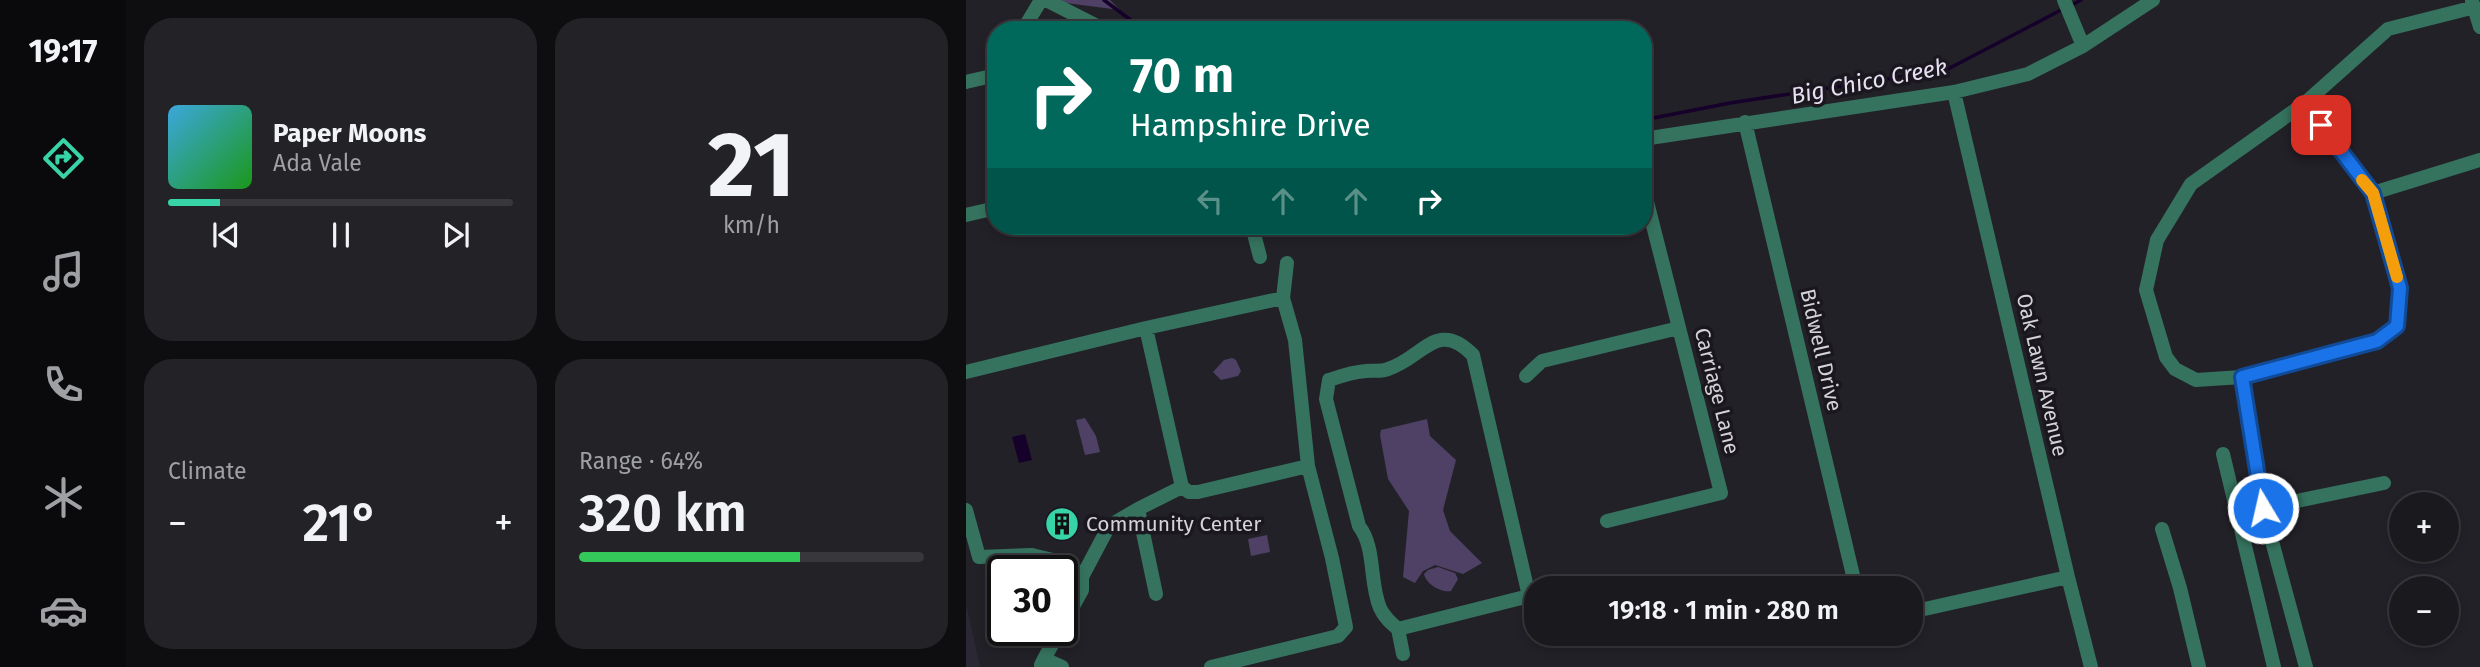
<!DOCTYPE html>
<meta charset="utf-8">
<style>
:root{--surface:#1a191e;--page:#232227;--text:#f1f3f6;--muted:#9fa0a4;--line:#38383c;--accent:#36d4a7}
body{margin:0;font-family:"Fira Sans",sans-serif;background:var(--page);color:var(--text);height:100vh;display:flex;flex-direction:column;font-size:26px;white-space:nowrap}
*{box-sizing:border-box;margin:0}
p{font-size:23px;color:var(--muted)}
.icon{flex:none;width:38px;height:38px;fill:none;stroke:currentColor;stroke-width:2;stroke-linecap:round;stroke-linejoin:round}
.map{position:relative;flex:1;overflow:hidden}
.sheet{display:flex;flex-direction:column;gap:18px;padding:18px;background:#0e0e10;width:840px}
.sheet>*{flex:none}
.guide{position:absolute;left:21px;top:21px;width:665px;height:214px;border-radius:28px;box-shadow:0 4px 10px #0003,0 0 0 2px var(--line);background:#00695c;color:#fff;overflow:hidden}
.buttons{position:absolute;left:1423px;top:492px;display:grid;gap:14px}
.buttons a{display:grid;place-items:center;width:70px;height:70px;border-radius:50%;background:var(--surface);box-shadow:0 4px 10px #0003,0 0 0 2px var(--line);font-size:35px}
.speed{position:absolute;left:21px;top:555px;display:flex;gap:14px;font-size:35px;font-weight:700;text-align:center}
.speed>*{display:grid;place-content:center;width:91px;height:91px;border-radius:50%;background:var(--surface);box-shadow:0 4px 10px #0003,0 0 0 2px var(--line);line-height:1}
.speed .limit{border:4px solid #111;border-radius:10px;background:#fff;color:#111}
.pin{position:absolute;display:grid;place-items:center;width:60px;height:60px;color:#fff;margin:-30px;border-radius:14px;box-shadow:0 4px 10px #0006}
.me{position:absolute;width:77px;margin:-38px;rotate:351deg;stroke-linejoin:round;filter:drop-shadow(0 0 5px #0008)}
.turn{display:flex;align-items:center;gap:24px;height:147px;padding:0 28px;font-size:32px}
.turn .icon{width:91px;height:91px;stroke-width:2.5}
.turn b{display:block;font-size:49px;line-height:60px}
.lanes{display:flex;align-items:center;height:66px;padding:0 28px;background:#0003;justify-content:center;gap:35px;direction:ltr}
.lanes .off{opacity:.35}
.big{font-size:52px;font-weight:600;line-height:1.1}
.sheet .tile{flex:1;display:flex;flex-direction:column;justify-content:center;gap:10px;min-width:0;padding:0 24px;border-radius:28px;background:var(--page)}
.sheet .dial{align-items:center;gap:0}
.dial b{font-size:91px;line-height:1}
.song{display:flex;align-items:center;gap:21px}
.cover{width:84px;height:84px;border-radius:10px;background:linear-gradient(135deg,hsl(200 70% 55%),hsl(120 70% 35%))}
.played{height:7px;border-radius:4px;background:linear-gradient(90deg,var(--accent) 15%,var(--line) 15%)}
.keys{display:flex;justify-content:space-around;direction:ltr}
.heat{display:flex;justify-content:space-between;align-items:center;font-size:38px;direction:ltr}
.charge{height:10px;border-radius:5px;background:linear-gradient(90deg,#34c759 64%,var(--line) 0)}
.sheet .tiles{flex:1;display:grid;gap:18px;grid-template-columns:repeat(2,1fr)}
.trip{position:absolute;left:558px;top:576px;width:399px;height:70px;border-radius:28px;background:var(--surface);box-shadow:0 4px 10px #0003,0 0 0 2px var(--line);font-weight:600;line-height:70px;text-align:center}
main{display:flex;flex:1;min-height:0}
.menu{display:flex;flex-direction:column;width:126px;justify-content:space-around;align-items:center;background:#0a0a0c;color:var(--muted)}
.menu .icon{width:49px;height:49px}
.menu .current{color:var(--accent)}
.menu b{font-size:32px;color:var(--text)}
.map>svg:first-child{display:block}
</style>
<main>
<nav class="menu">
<b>19:17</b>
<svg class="icon current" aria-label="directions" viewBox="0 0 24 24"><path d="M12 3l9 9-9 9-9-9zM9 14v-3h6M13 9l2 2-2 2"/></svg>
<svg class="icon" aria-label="music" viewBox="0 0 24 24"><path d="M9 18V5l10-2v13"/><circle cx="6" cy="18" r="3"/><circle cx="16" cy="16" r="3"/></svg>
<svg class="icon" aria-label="phone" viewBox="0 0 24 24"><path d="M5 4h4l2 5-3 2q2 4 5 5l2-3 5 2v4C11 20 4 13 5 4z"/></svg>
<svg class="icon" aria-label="climate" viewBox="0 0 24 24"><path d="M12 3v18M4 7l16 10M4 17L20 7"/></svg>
<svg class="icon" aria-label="car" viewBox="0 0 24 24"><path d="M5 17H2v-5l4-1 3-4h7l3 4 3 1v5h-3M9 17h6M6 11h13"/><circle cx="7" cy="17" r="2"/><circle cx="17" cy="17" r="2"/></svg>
</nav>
<section class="sheet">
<div class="tiles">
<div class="tile">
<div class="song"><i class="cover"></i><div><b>Paper Moons</b><p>Ada Vale</p></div></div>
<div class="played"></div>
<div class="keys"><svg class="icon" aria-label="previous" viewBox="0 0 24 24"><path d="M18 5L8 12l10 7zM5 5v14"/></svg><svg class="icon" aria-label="pause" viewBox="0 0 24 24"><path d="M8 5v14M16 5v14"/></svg><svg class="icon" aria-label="next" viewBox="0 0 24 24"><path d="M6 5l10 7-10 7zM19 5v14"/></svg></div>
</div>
<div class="tile dial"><b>21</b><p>km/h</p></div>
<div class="tile"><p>Climate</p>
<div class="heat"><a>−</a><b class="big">21°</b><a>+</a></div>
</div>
<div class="tile"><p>Range · 64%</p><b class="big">320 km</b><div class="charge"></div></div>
</div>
</section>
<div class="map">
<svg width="1514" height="667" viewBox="0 0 1514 667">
<rect width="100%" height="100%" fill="#232128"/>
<path fill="#2c2734" d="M 0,604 L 14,667 L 0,667 Z"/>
<path fill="#4f4065" d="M 95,0 L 144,0 L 154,10 L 100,3 Z
M 266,358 L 270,360 L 275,371 L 272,376 L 255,380 L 247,372 L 258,360 Z
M 119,418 L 130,436 L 134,452 L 119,455 L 110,420 Z
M 461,419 L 464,436 L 490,460 L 477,510 L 484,531 L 516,563 L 497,574 L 469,565 L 457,571 L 449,583 L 437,577 L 443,511 L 422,479 L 414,435 L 415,430 Z
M 301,535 L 304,552 L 285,556 L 282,539 Z
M 472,567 L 489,573 L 492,579 L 485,591 C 475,593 460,584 458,574 L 462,570 Z"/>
<path fill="#150129" d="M 59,434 L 66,460 L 53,463 L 46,437 Z"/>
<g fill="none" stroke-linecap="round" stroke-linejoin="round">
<path stroke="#150129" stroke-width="3.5" d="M 138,0 L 178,30
M 1104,6 L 1115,0
M 677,120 L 764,103 L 980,70 L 1097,9"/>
<path stroke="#35735e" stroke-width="14" d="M 80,0 L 139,30
M 1098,0 L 1117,46
M 1506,1 L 1514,27
M 57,30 L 75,0
M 0,82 L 30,75
M 988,92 L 1102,577 L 1125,667
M 1339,103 L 1407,193 L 1434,288 L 1431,326 L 1411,341 L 1276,377 L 1230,380 L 1209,369 L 1200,357 L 1180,290 L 1191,240 L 1225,184 L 1339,103 L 1422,29 L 1509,7
M 779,122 L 890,588
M 677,139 L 988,92 L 1062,74 L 1117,46 L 1187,0
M 1407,193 L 1514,160
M 0,215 L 30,208
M 286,226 L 294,257
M 317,298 L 321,263
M 180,328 L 216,487 L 223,492 L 232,492 L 342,466
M 0,372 L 180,328 L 317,298 L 329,340 L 342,466 L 366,558 L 380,627 L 372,636 L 245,667
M 560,376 L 576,361 L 713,328
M 1276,377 L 1297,508 L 1340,667
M 1257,454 L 1308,667
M 1297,508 L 1418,483
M 0,510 L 13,557 L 66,555 L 91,561 L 111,571 L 116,577 L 116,590 L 96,626
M 641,521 L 755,493 L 677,186
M 1196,529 L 1214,588 L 1233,667
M 116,577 L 143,526 L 172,509
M 190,594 L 172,509 L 216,487
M 563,596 L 432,629 C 425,623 418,617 414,608 C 403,582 410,548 393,526 L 360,399 L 363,380 C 375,376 386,372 400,371 C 407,370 415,372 422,369 C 457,358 471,318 507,355 L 563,596 L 570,611
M 945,612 L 1102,577
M 432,629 L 437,654
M 63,630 L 87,643
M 78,659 L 94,630
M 75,665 L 78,659 L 96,667"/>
</g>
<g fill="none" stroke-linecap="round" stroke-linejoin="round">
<g stroke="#114b97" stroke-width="18">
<path id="route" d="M 1297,508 L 1276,377 L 1411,341 L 1431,326 L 1434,288 L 1407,193 L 1355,125"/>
</g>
<use href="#route" stroke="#1a73e8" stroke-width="12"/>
<path stroke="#f59e0b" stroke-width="12" d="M 1396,180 L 1407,193 L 1431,277"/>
</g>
<defs>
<g id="building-disc" transform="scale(1.75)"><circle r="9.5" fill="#36d4a7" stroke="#1a171e"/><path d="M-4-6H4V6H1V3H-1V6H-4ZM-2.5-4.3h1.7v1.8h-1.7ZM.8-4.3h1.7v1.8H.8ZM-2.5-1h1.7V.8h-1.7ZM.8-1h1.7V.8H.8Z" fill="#111"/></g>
</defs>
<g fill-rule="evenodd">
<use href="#building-disc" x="96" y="524"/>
</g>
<g text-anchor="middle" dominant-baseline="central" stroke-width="7" stroke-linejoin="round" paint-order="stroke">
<g font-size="21" fill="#d5d3d8" stroke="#1a171e">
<text transform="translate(855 350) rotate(77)">Bidwell Drive</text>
<text transform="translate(1076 375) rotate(77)">Oak Lawn Avenue</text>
<text transform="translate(751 391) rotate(76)">Carriage Lane</text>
</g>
<g font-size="21" fill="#d5d3d8" stroke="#1a171e" text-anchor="start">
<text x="120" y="524">Community Center</text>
</g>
<g font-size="23" font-style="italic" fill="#e7e0f3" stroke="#1a171e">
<text transform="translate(903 81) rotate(-11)">Big Chico Creek</text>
</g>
</g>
</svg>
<div class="buttons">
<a>+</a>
<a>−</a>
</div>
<div class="speed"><div class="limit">30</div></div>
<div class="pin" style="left:1355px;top:125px;background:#d93025"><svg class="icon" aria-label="arrive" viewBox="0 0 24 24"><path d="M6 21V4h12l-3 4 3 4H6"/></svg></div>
<svg class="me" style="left:1297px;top:508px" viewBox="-20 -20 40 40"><circle r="17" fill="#1a73e8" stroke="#fff" stroke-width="3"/><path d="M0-11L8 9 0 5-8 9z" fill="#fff"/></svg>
<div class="trip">19:18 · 1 min · 280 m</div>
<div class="guide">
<div class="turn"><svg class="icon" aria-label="right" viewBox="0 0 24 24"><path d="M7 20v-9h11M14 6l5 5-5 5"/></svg><div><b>70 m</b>Hampshire Drive</div></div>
<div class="lanes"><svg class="icon off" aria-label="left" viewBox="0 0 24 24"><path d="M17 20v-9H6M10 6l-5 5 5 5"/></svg><svg class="icon off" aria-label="ahead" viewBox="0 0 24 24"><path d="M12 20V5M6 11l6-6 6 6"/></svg><svg class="icon off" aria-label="ahead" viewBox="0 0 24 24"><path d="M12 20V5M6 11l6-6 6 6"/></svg><svg class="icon" aria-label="right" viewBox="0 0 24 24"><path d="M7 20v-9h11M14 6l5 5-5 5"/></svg></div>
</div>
</div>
</main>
